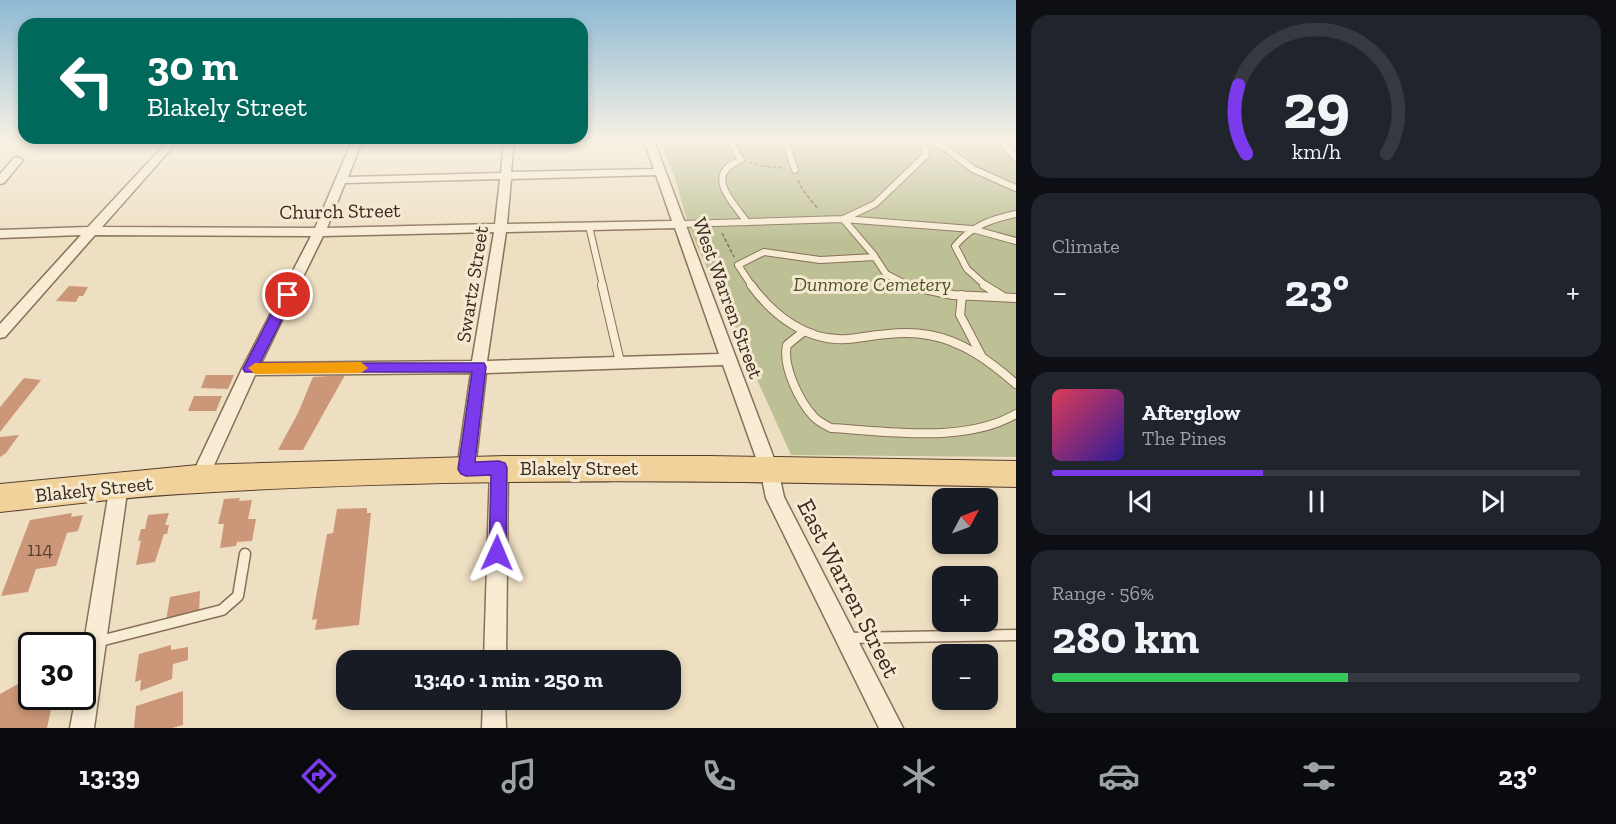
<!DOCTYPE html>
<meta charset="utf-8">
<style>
:root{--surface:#171b24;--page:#20242c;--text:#f1f3f6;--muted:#9ea1a6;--line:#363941;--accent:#7c3aed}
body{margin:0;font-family:"Zilla Slab",serif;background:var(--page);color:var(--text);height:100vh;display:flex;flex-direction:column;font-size:22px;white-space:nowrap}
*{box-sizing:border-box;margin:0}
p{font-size:20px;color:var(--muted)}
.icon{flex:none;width:33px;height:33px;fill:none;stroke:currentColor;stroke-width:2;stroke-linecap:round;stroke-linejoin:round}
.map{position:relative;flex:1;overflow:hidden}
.panel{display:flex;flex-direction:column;gap:15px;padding:15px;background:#0d0f14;width:600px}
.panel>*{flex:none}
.banner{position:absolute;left:18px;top:18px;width:570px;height:126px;border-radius:18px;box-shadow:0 3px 9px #0003;background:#00695c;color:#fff;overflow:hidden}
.needle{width:39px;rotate:49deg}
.controls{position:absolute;left:932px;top:488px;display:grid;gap:12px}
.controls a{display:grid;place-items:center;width:66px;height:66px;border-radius:12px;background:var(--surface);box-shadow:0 3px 9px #0003;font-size:30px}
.speed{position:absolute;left:18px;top:632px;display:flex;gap:12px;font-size:30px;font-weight:700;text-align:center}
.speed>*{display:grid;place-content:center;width:78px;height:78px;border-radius:50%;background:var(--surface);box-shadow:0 3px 9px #0003;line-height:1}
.speed .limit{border:3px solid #111;border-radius:9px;background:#fff;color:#111}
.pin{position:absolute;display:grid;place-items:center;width:51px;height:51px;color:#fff;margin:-26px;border:3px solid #fff;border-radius:50%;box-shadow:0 2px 6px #0007}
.me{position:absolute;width:66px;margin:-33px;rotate:1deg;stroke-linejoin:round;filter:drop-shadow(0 0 4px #0008)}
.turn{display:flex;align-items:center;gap:21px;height:126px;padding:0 30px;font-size:27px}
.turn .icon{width:78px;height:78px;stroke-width:2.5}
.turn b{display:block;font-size:42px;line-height:51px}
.big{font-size:45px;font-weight:800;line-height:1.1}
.panel .tile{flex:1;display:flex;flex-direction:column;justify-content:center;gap:9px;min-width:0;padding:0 21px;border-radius:18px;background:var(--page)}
.panel .dial{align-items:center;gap:0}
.dial svg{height:156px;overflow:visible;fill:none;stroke:var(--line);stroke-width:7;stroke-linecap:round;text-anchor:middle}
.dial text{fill:var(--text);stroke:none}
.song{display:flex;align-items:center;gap:18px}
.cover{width:72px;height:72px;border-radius:9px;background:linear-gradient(135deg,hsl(350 70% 55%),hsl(250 70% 35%))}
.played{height:6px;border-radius:3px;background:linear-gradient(90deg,var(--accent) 40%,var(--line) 40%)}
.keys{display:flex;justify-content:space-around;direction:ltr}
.heat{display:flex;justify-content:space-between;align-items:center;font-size:33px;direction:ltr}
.charge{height:9px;border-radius:4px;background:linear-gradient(90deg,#34c759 56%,var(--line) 0)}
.trip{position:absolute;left:336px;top:650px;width:345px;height:60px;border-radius:18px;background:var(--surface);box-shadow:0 3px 9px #0003;font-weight:800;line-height:60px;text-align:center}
.menu{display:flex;height:96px;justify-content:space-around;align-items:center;background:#090b0e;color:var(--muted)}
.menu .icon{width:42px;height:42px}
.menu .selected{color:var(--accent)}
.menu b{font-size:27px;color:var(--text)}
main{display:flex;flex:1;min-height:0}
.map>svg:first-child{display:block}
</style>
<main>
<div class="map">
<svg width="1016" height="728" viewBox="0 0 1016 728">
<rect width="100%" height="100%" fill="#eedfc2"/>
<path fill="#bdc095" d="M 660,141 L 1016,141 L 1016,457 L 791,455 L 689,228 L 675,178 Z"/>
<path fill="#cc9778" d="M 69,286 L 88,287 L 83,296 L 79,296 L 76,302 L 56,301 Z
M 206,375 L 234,375 L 228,389 L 201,388 Z
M 345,375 L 303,450 L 278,450 L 298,413 L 313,377 Z
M 24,378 L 41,380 L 0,432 L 0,407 Z
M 194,396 L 222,396 L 216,411 L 188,411 Z
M 19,435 L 6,453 L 0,457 L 0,437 Z
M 240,498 L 239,501 L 252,500 L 248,519 L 256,519 L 252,541 L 237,542 L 236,546 L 220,548 L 224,524 L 218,524 L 224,499 Z
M 367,508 L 367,513 L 371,513 L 359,625 L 315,630 L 317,619 L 312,620 L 327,534 L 333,533 L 337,509 Z
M 72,513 L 71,517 L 83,515 L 78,531 L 67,533 L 56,566 L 36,569 L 28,592 L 1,596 L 30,520 Z
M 169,513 L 165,525 L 169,525 L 167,534 L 164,534 L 155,562 L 136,565 L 141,540 L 138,541 L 141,529 L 145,529 L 148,515 Z
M 200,591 L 199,613 L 166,621 L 170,597 Z
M 171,645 L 171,650 L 188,647 L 188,660 L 173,664 L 172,679 L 140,691 L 141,680 L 135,682 L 139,654 Z
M 32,676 L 32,696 L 54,696 L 47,728 L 0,728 L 0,694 Z
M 183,691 L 183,725 L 172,728 L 134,728 L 136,706 Z"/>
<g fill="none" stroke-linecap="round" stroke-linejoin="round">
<g stroke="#877059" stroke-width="8">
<path id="service-far2" d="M 730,141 L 741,160 C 703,174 732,201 747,222
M 789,141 L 786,144 L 795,170
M 932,141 L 943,146 L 973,169 L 1016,188
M 1000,141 L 1016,158
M 681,224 L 843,219 L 972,229 L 1016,241
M 589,226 L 603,286
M 752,286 L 738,265 L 764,252 L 820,260 L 875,257
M 909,286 L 886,274 L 873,254 L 843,219 L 875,204 L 926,155 L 923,141
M 986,286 L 967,269 L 955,246 C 971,226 992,219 1016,214"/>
</g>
<g stroke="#877059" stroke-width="10">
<path id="service-far1" d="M 602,285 L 620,362
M 751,285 C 773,315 807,342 847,339 C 875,336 901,330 929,335 C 963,341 991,362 1016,384
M 905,285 L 953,295 L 1016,298
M 984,285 L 1002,296
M 962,295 L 960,315 L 981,355
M 803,332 L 787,345 C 782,367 800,402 814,417 C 819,422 825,425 831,428 C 888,431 965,444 1016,414"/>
</g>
<g stroke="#877059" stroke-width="13">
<path id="service" d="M 846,638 L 1016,635
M 96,642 L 222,610 L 238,596 L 245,554"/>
</g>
<g stroke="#877059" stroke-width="3">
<path id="minor" d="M 168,141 L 178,141 L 102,227 L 315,228 L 352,141 L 362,141 L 348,177 L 501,173 L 504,141 L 514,141 L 511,172 L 654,169 L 644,141 L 654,141 L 778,469 L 784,497 L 903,728 L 879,728 L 766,498 L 760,469 L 723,365 L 486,373 L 475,469 L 472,474 L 466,477 L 460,474 L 457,469 L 471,373 L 255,375 L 205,485 L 199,487 L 193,485 L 190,479 L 242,369 L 311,236 L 95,235 L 5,337 L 0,338 L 0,324 L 81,235 L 0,238 L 0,230 L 88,227 ZM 656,175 L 672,221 L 507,224 L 511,179 ZM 500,179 L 495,224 L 327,228 L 345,183 ZM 675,228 L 719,354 L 487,361 L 506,232 ZM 494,232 L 472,361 L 261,363 L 323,236 Z
M 18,157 L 23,160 L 4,183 L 0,184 L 0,174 L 14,158 Z
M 499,460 L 505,463 L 508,468 L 506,660 L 484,660 L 490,468 L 493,463 Z
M 119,477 L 125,479 L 128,485 L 94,728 L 70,728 L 76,696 L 82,696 L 82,654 L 110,485 L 113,479 Z
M 483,699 L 505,699 L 506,728 L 482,728 Z"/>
</g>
<g stroke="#553e2e" stroke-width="2">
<path id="primary" d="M 505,456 L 709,456 L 1016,461 L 1016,487 C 743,481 471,476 198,493 C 132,496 66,505 0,512 L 0,484 L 198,465 Z"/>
</g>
<path stroke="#877059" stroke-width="1.5" stroke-dasharray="4 2" stroke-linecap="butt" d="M 749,162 L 761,166 L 785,168
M 798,180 L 802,189 L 818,209
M 722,233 L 734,257"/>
<use href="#service-far2" stroke="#f8ecd5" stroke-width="6"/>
<use href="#service-far1" stroke="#f8ecd5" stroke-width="8"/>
<use href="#service" stroke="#f8ecd5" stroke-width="10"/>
<use href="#minor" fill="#f8ecd5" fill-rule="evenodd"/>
<use href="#primary" fill="#f1d29a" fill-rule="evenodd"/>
</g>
<linearGradient id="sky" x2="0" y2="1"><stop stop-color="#8db9d4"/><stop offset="0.58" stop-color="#f7f1e4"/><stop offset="1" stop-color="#f7f1e4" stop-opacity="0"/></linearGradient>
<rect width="1016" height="242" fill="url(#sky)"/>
<path fill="#7c3aed" stroke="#51269a" stroke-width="1.5" d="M 288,291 L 294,295 L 260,363 L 484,363 L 486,367 L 475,462 L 499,461 L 505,463 L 507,468 L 506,553 L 504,559 L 497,562 L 491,559 L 489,553 L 491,475 L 466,476 L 461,474 L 458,469 L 472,372 L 245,372 L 243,369 L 281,295 Z"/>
<path fill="#f59e0b" d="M 361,362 L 368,368 L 361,373 L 255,374 L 248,368 L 255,363 Z"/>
<g text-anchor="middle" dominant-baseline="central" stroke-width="6" stroke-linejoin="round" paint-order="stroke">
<g font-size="20" fill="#37291e" stroke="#f5e9d2">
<text transform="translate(340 211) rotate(-1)">Church Street</text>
<text transform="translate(472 284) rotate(-81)">Swartz Street</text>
<text transform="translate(728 298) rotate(70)">West Warren Street</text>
<text x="579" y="468">Blakely Street</text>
<text transform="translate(94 489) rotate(-6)">Blakely Street</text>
</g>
<g font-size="20" font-style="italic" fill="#4a5324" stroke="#f5e9d2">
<text x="872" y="284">Dunmore Cemetery</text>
</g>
<g font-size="20" fill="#5c4434">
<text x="40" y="549">114</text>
</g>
<g font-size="24" fill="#37291e" stroke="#f5e9d2">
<text transform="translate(849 588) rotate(63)">East Warren Street</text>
</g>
</g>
</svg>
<div class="controls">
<a><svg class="needle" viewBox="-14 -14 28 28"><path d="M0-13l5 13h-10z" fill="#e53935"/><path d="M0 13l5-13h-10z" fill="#9ea1a6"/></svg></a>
<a>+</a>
<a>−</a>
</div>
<div class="speed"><div class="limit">30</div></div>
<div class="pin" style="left:288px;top:295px;background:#d93025"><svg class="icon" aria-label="arrive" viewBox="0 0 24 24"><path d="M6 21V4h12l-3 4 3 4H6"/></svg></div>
<svg class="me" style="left:497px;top:553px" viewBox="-20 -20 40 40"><path d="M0-17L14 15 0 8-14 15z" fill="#7c3aed" stroke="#fff" stroke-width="4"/></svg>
<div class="trip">13:40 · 1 min · 250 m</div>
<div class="banner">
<div class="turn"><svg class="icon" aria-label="left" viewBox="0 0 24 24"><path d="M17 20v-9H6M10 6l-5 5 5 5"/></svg><div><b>30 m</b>Blakely Street</div></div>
</div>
</div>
<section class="panel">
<div class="tile dial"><svg viewBox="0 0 100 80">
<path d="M14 69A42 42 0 1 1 86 69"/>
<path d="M14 69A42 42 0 0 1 10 34" stroke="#7c3aed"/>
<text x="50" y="56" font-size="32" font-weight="700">29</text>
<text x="50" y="72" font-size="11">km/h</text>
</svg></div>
<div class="tile"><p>Climate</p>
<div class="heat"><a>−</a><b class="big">23°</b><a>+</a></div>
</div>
<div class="tile">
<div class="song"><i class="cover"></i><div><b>Afterglow</b><p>The Pines</p></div></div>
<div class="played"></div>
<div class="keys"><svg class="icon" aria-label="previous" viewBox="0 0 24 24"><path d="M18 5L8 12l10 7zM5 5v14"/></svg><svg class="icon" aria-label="pause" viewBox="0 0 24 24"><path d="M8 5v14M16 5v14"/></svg><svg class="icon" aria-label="next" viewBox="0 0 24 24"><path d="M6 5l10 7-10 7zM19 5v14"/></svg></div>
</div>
<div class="tile"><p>Range · 56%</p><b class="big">280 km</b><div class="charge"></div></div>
</section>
</main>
<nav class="menu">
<b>13:39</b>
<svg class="icon selected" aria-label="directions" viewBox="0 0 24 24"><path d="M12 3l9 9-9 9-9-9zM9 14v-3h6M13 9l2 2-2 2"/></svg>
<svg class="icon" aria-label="music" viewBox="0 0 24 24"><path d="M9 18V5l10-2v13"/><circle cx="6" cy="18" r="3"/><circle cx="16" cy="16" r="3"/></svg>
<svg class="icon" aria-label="phone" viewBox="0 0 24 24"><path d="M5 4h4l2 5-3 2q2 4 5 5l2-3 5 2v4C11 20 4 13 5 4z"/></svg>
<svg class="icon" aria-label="climate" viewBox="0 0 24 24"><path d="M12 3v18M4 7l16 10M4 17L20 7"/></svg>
<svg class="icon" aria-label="car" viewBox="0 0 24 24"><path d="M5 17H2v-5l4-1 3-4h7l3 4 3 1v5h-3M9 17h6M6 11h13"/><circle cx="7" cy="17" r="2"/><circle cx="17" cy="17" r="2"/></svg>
<svg class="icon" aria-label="filters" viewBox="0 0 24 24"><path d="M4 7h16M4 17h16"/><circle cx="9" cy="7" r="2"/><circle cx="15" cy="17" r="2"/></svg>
<b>23°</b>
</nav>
